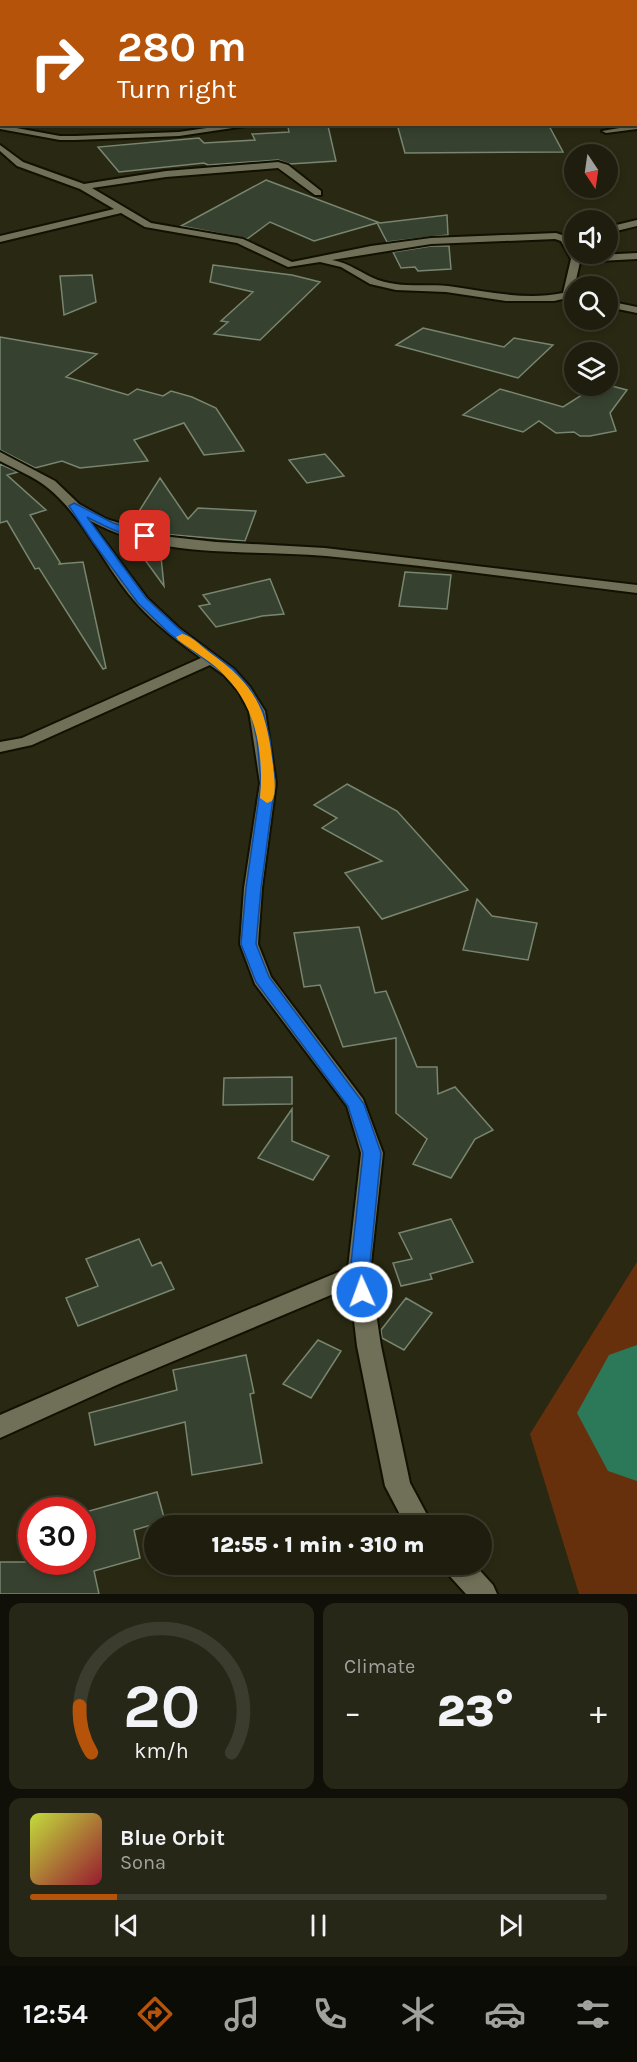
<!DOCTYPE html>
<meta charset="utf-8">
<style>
:root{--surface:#1f1e0e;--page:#272717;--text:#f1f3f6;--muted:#a1a29e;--line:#3c3c2e;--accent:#b45309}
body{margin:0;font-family:Karla,sans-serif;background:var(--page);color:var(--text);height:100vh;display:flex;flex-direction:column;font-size:22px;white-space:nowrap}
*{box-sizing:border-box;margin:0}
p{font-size:20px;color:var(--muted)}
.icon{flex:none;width:33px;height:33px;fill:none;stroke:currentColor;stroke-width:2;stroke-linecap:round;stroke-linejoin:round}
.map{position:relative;height:1594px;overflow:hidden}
.panel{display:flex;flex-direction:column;gap:9px;padding:9px;background:#111008;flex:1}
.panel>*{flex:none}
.banner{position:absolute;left:0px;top:0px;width:638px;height:126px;box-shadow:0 3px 9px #0003,0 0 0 2px var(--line);background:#b45309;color:#fff;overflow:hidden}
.needle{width:39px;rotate:167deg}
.buttons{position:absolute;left:564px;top:144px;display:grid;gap:12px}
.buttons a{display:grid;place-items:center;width:54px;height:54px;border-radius:50%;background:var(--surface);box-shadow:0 3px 9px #0003,0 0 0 2px var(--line);font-size:30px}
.speed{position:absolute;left:18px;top:1497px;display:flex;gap:12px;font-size:30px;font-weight:700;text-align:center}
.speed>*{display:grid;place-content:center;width:78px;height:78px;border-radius:50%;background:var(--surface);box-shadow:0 3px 9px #0003,0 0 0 2px var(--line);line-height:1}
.speed .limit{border:9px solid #d22;background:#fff;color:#111}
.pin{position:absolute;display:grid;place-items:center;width:51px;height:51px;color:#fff;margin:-26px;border-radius:12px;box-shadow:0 3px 9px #0006}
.me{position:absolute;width:66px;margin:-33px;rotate:358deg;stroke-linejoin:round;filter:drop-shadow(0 0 4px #0008)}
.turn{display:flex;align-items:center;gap:21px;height:126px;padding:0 18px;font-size:27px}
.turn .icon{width:78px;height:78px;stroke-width:2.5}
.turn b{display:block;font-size:42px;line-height:51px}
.big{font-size:45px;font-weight:800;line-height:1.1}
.panel .widget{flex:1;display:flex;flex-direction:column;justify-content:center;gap:9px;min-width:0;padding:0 21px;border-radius:12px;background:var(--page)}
.panel .dial{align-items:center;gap:0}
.dial svg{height:156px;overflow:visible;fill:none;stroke:var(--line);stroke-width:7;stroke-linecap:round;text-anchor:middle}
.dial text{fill:var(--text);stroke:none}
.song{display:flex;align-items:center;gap:18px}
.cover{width:72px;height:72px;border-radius:9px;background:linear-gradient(135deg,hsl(70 70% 55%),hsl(350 70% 35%))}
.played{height:6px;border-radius:3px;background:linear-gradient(90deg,var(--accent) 15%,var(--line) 15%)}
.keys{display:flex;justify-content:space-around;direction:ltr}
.heat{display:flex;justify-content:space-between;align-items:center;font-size:33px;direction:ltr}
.panel .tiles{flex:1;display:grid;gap:9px;grid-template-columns:1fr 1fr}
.widget:last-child{grid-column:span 2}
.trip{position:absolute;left:144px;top:1515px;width:348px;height:60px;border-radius:30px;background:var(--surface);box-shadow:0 3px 9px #0003,0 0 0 2px var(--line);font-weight:800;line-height:60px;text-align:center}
.dock{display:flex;height:96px;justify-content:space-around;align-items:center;background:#0c0c06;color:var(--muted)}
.dock .icon{width:42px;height:42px}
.dock .on{color:var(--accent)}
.dock b{font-size:27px;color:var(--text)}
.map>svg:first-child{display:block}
</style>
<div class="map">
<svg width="637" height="1594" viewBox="0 0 637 1594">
<rect width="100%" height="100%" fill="#292812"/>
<path fill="#67300c" d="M 637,1262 L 637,1594 L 579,1594 L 530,1434 Z"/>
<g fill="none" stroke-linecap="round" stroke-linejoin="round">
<path fill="#2c7959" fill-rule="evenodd" d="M 637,1345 L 637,1481 L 608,1471 L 577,1413 L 609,1355 Z"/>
</g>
<path fill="#36422f" stroke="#788570" stroke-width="1.5" d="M 397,124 L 548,124 L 563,152 L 405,153 Z
M 328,126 L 336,161 L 290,164 L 278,160 L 208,165 L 204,163 L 119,172 L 98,147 L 199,138 L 204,143 L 255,140 L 252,134 L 289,132 L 288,127 Z
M 266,180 L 380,223 L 447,215 L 448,235 L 387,242 L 377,223 L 314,241 L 270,222 L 247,239 L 181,226 Z
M 431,246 L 449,246 L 451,269 L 418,271 L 415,267 L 401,268 L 393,252 Z
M 213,265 L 292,275 L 320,282 L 260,340 L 214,334 L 228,322 L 221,321 L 253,292 L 210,282 Z
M 92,275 L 96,302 L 64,315 L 60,276 Z
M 423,328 L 504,347 L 514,338 L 553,345 L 518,378 L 396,345 Z
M 0,337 L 97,354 L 66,377 L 128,395 L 137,389 L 163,396 L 171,391 L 192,397 L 216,408 L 244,451 L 204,455 L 184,423 L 134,440 L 148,461 L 80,468 L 62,461 L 35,468 L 0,450 Z
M 608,385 L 627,390 L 610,413 L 616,431 L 590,436 L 580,436 L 574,432 L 556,433 L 539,421 L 523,432 L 463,415 L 500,389 L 563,407 L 596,386 Z
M 325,454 L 344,476 L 307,483 L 289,460 Z
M 0,464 L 18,472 L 7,475 L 46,510 L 30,515 L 61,564 L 58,564 L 83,562 L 106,668 L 103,669 L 39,568 L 35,569 L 7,521 L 0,523 Z
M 160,478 L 188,519 L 198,508 L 256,511 L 245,541 L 162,534 L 131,524 Z
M 132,540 L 160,547 L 164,586 L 132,542 Z
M 405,572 L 451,575 L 447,609 L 399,606 Z
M 270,579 L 284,614 L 262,616 L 216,627 L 199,606 L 210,604 L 203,595 Z
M 347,784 L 397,811 L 468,890 L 382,919 L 345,873 L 382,861 L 322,828 L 337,818 L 314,805 Z
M 477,899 L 492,916 L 537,923 L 528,960 L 463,950 Z
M 359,927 L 375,993 L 386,991 L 417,1067 L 437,1067 L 438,1094 L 455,1087 L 493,1130 L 475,1139 L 451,1178 L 413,1164 L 427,1139 L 396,1113 L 396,1038 L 343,1047 L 320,985 L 304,987 L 294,933 Z
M 292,1077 L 292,1104 L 223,1105 L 224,1078 Z
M 292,1109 L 292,1141 L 329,1156 L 313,1180 L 258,1158 Z
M 451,1219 L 473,1262 L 430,1274 L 432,1279 L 401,1286 L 393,1263 L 412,1259 L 399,1233 Z
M 139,1239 L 152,1266 L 161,1262 L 174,1289 L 78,1326 L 66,1298 L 98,1286 L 86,1259 Z
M 406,1298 L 432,1313 L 404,1350 L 382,1338 L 381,1330 Z
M 318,1340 L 341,1351 L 311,1398 L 283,1384 Z
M 246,1355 L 254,1393 L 250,1394 L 262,1463 L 192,1475 L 185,1422 L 95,1445 L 89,1413 L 177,1390 L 173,1370 Z
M 157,1492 L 165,1521 L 134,1530 L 140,1558 L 94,1571 L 99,1594 L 0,1594 L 0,1562 L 82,1562 L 82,1513 Z"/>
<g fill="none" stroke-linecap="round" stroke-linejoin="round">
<g stroke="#121000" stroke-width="4">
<path id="service" d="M 107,0 L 119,2 L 108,2 Z"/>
</g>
<g stroke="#121000" stroke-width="4">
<path id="minor" d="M 73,0 L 80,0 L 81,2 L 74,2 Z
M 580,0 L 587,0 L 589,2 L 581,2 Z
M 0,56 L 2,56 L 0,61 Z
M 636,84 L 637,84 L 637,88 L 636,88 Z
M 234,124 L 260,124 L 179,136 L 75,140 L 60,140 L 0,129 L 0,125 L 60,136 L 75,136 L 179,132 Z
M 637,125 L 637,129 L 606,133 L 602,131 Z
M 0,145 L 23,162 L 84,184 L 166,171 L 278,162 L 288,165 L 321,191 L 321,195 L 315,195 L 278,168 L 166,177 L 92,188 L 151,223 L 243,239 L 292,262 L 371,246 L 431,238 L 556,233 L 568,237 L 574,248 L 574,254 L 579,256 L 637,253 L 637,259 L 580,262 L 573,293 L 574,300 L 567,298 L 554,301 L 506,301 L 446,292 L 396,290 L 370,284 L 341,267 L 320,262 L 288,267 L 237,243 L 145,227 L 121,213 L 0,242 L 0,236 L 114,209 L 80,189 L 17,166 L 0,151 ZM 555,239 L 561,241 L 571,259 L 563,293 C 525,301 486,291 448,286 C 425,284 401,288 378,280 C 362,274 350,263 332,260 L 431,244 Z
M 637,220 L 637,226 L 608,233 L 608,227 Z
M 608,301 L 637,307 L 637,313 L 608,307 Z
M 0,452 L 55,481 L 79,504 L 106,519 L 162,536 L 216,542 L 325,548 L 637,585 L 637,593 C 533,580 430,566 326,556 C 248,549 160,560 89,520 L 147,598 L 179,628 L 234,669 L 250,687 L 265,711 L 276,783 L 262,888 L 258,944 L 271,977 L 363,1099 L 383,1153 L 370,1273 L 381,1346 L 410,1483 L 433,1526 L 406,1526 L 385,1486 L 357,1346 L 350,1287 L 119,1384 L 0,1438 L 0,1415 L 103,1370 L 348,1268 L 361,1153 L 347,1106 L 255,984 L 240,944 L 244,888 L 260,783 L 249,711 L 239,692 L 224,675 L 210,665 L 32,745 L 0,752 L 0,742 L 22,738 L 201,658 C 179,642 156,625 138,605 C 105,569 86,519 48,488 C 35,477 15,469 0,461 Z
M 443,1564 L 474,1564 L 493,1585 L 497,1594 L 466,1594 L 447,1573 Z"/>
</g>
<use href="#service" fill="#706f57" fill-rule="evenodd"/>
<use href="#minor" fill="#706f57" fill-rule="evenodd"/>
</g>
<path fill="#1a73e8" stroke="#114b97" stroke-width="1.5" d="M 74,503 L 113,523 L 148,533 L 148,538 C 131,540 102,525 87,517 L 146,598 L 179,629 L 233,669 L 249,687 L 263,711 L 270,740 L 275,783 L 261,888 L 256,944 L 269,977 L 364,1104 L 381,1153 L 369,1273 L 371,1292 L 368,1297 L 362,1299 L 355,1297 L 350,1273 L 363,1153 L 348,1106 L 256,982 L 241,944 L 246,888 L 261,783 L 257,740 L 251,711 L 239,691 L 225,674 L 170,634 L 138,603 L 93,542 L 69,506 Z"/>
<path fill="#f59e0b" d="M 182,634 C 192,636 201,646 209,652 C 256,686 266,707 273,765 C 274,776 277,791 272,801 L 267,803 L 260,798 C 264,756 257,708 226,677 C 213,662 194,652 178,640 L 176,637 Z"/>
</svg>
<div class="buttons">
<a><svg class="needle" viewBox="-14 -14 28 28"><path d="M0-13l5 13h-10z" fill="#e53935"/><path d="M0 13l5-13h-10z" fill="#a1a29e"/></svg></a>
<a><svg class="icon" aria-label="sound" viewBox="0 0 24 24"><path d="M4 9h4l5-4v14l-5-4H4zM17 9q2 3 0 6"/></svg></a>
<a><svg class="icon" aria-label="search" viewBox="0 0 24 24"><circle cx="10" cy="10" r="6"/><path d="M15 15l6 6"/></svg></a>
<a><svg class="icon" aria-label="layers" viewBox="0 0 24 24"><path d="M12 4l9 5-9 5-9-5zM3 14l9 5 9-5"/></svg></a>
</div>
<div class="speed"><div class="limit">30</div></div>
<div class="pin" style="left:145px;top:536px;background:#d93025"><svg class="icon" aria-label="arrive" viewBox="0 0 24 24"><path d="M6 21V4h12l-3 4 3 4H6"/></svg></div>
<svg class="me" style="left:362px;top:1292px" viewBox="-20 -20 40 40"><circle r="17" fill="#1a73e8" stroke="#fff" stroke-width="3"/><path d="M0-11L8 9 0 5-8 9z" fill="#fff"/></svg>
<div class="trip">12:55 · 1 min · 310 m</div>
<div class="banner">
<div class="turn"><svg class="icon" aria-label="right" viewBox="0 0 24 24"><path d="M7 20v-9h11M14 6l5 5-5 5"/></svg><div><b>280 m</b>Turn right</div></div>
</div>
</div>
<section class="panel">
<div class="tiles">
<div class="widget dial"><svg viewBox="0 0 100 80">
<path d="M14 69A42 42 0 1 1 86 69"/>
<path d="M14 69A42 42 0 0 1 8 45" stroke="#b45309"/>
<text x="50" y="56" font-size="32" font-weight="700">20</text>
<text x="50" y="72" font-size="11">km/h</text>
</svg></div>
<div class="widget"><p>Climate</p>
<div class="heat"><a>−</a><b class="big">23°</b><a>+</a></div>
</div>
<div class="widget">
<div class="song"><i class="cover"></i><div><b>Blue Orbit</b><p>Sona</p></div></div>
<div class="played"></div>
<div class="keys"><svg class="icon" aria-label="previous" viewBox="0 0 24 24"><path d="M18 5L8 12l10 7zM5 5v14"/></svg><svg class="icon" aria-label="pause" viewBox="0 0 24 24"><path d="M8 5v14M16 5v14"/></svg><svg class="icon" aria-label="next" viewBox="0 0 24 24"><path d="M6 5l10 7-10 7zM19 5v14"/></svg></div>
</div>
</div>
</section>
<nav class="dock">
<b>12:54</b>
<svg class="icon on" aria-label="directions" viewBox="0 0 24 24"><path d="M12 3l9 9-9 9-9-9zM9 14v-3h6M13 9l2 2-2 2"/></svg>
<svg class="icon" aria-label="music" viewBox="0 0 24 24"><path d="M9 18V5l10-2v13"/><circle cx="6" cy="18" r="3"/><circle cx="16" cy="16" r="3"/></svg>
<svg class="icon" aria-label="phone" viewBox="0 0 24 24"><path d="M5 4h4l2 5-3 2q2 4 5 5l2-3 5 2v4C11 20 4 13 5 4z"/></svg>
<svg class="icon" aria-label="climate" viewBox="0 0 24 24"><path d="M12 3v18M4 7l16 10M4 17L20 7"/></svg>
<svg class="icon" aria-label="car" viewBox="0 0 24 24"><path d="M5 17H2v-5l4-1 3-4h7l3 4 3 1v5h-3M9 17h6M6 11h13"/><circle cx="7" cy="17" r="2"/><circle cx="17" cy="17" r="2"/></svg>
<svg class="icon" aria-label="filters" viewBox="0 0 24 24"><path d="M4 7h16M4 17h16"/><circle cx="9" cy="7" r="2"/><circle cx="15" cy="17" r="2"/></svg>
</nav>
